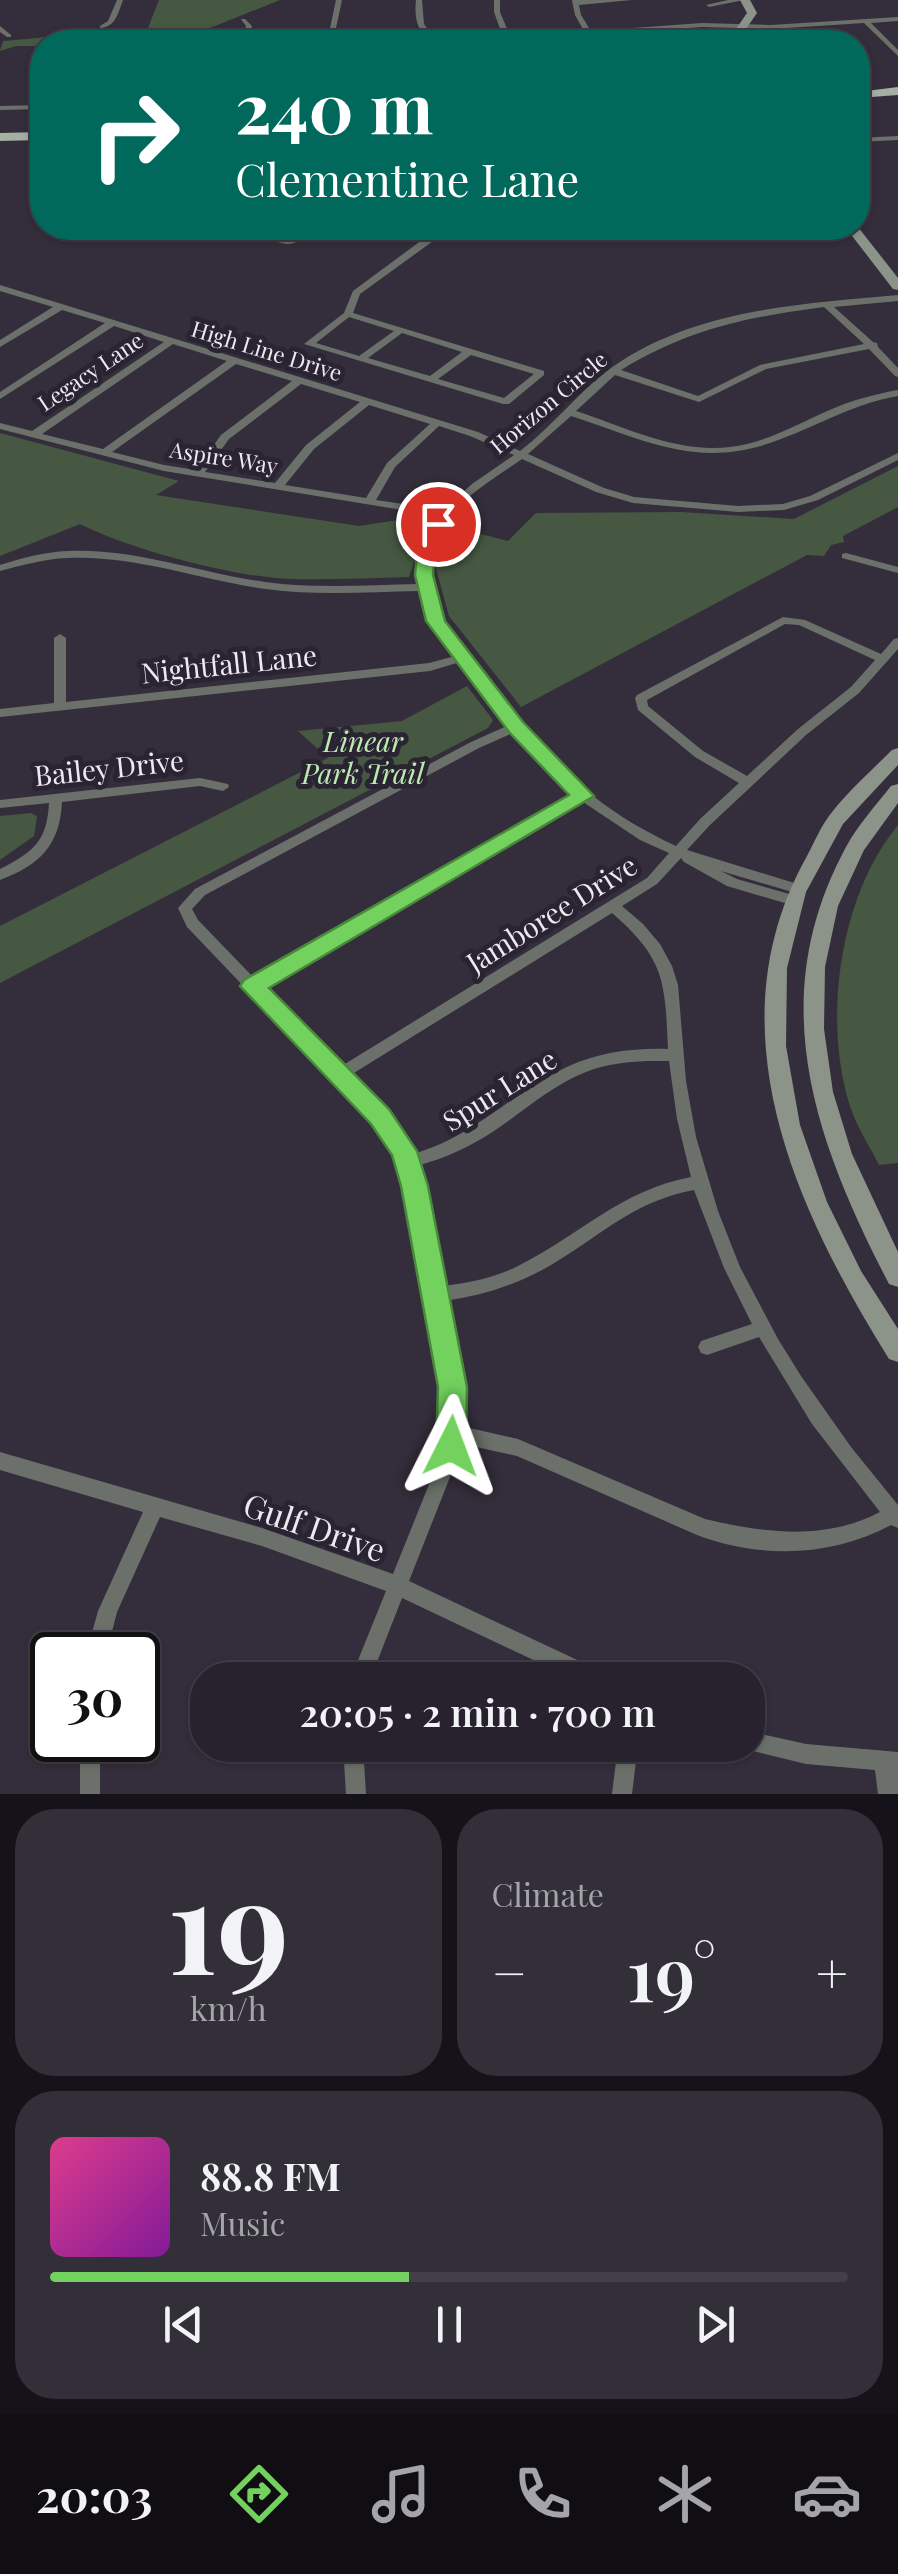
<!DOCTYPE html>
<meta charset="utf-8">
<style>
:root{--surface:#27222d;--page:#332f39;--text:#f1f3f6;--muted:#a4a4aa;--line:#433f49;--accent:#72d25d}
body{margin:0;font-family:"Playfair Display",serif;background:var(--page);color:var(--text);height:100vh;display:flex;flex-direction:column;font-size:38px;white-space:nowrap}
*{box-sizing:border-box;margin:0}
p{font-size:32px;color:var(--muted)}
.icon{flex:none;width:55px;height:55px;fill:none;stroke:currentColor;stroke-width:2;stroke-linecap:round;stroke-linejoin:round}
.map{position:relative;height:1794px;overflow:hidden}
.drawer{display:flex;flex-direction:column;gap:15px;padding:15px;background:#151319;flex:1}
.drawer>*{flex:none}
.hud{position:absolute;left:30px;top:30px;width:840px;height:210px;border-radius:40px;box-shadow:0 2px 8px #0004,0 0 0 2px var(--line);background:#00695c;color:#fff;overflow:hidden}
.speed{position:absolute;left:30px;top:1632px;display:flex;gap:20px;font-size:50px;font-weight:700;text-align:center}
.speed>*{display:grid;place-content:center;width:130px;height:130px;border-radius:50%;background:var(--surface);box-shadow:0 2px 8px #0004,0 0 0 2px var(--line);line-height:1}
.speed .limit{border:5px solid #111;border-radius:15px;background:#fff;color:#111}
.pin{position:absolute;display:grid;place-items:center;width:85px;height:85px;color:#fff;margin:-42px;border:5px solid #fff;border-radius:50%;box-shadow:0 2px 10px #0007}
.me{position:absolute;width:110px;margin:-55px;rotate:3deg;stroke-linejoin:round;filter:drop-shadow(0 0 8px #0008)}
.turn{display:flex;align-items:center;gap:35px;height:210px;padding:0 40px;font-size:45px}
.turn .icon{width:130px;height:130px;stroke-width:2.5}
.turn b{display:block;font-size:70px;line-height:85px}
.big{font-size:75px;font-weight:600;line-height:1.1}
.drawer .tile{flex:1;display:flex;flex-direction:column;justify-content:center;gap:15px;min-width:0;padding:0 35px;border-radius:40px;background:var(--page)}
.drawer .dial{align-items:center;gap:0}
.dial b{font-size:130px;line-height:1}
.song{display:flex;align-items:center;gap:30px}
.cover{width:120px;height:120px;border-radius:15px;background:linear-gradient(135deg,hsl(330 70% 55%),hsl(290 70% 35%))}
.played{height:10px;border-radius:5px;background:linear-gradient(90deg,var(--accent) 45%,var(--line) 45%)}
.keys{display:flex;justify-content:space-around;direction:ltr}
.heat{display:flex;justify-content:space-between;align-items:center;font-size:55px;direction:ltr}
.drawer .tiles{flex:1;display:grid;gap:15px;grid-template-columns:1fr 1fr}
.tile:last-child{grid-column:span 2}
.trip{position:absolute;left:190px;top:1662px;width:575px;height:100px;border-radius:40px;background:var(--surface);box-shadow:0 2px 8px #0004,0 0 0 2px var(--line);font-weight:600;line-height:100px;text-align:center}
.tabs{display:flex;height:160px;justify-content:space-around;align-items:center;background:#100e12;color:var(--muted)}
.tabs .icon{width:70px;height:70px}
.tabs .current{color:var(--accent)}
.tabs b{font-size:45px;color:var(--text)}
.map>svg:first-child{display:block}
</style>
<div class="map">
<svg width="898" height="1794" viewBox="0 0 898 1794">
<rect width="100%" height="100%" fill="#342e3c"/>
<path fill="#465842" d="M 159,0 L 280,0 L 200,32 L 42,42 L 42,46 L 16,46 L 0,51 L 3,41 C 51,38 100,28 148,28 Z
M 0,433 L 179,481 L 156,495 L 359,526 L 411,518 L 422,521 L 417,529 L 445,534 L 448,527 L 453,527 L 508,541 L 536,513 L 681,512 L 794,519 L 898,466 L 898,507 L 843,536 L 844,542 L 831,545 L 824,556 L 807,555 L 521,707 L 449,616 L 435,565 L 414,562 L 409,577 C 370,578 330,580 291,579 C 233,577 132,550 80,524 L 0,556 Z
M 467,686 L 493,720 L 488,728 L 0,983 L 0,926 L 328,758 L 298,731 L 402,721 Z
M 31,813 L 37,816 L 34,836 L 0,860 L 0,816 Z
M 898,825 L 898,1163 L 879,1165 C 869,1145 855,1124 849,1103 C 823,1017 840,895 898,825 Z"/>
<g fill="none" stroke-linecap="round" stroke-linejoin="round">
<path fill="#6b716a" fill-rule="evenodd" d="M 117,0 L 123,0 C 118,13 116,27 100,28 L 100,26 L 108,21 Z
M 336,0 L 342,0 L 333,42 L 327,42 Z
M 416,0 L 422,0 L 424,24 L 437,42 L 430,42 C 417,30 414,17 416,0 Z
M 494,0 L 500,0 L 500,12 L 510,36 L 584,31 L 575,15 L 572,0 L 632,0 L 579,5 L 581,15 L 591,31 L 702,23 L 771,25 L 898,17 L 898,21 L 871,23 L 898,50 L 898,56 L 864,23 L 771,29 L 702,27 L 593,35 L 597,42 L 591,42 L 586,35 L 512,40 L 512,42 L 505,41 L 451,42 L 454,40 L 503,37 L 494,12 Z
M 728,0 L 744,0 L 709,7 L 706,5 Z
M 241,19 L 245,19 L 252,26 L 248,42 L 242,42 L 246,26 Z
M 0,26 L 11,35 L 11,37 L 7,37 L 0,32 Z
M 153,38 L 157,38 L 159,42 L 153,42 Z
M 42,105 L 42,109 L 0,110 L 0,106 Z
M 898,136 L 898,140 L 858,142 L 858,138 Z
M 280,228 L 308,231 L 320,228 L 344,228 C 336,231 327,230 318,233 C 297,239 292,252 269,237 ZM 287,231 L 301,234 L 290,239 L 279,237 Z
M 428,228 L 436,228 L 436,231 L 442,228 L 451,228 L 360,294 L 353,313 L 544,371 L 544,375 L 509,404 L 503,404 L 304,344 L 344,313 L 353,291 L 426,237 ZM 349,317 L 394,331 L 359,356 L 316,343 ZM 402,333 L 462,352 L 430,376 L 368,358 ZM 471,355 L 534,374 L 504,398 L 438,379 Z
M 0,285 L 478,432 L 520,451 C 553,426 578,392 611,368 C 694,309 800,304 898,295 L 898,301 L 834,307 L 873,342 L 877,343 L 878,347 L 898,368 L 898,377 L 895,376 L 869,349 L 766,369 L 699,402 L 615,375 L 576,411 C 631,429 688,459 747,444 C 776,437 804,421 832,409 C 853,400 875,394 898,390 L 898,396 C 856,403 821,424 781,439 C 700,471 648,441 571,416 L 528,454 L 604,488 L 634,497 L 738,506 L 783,504 L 810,496 L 898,453 L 898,460 L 818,500 L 784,510 L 738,512 L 633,503 L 596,492 L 522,459 C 488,483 444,506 433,549 C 428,569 429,589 437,608 C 446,632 464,651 479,671 C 513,715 548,759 592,795 C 618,816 646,832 676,846 L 700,819 L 739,783 L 695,757 L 638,710 L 635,698 L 637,695 L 783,617 L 805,620 L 881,654 L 894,639 L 898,638 L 898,649 L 859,693 L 806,735 L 710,825 L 687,850 L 804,886 L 806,889 L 804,892 L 799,894 L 721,871 L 737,879 L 800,897 L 802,901 L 800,905 L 795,906 L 727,886 L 684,862 L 681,858 L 657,884 L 622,906 L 643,924 L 660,944 L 672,966 L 678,985 L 686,1081 L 696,1137 L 718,1211 L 740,1267 L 778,1339 L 801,1376 L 851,1447 L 898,1505 L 898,1528 L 891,1525 C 832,1557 760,1559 697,1535 L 517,1456 L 458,1443 L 452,1472 L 409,1581 L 605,1673 L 608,1680 L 576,1680 L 402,1598 L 370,1680 L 350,1680 L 386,1591 L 262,1546 L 160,1517 L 117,1612 L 106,1655 L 86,1655 L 98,1611 L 143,1512 L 0,1470 L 0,1452 L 262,1528 L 393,1574 L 434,1472 L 445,1418 L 444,1387 L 407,1187 L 397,1153 L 384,1133 L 187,927 L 178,908 L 195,889 L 471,742 L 509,725 L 460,662 L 430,671 L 0,717 L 0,709 L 54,703 L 54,638 L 60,634 L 66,638 L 66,702 L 429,663 L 455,656 L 433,624 L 420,591 C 369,592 317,596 266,589 C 200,580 135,555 68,558 C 44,559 23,565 0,571 L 0,565 C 22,558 44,552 68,551 C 135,548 199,573 265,582 C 316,589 368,585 419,584 C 418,558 424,537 439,516 L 164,471 L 0,429 L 0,423 L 32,431 L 164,342 L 114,326 L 0,399 L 0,392 L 105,323 L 62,310 L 0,347 L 0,340 L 53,307 L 0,291 ZM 824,307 L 864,344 L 760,365 L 698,396 L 621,370 C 688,329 747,317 824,307 ZM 173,344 L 227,361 L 103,449 L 42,434 ZM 236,364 L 292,381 L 221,435 L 196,470 L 164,465 L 112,452 ZM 301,384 L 360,402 L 306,445 L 275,483 L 205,472 L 229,439 ZM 369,405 L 430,424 L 387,463 L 366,498 L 285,485 L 314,449 ZM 439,426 L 470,436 L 514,455 L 472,484 L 443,510 L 376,500 L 395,467 ZM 785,624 L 799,625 L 875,660 L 851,687 L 798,729 L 747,776 L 703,751 L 648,706 L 647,700 ZM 515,732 L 575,795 L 255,979 L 198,920 L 192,909 L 205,895 L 479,748 ZM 583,802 L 640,840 L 669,853 L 647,878 L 340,1067 L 263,987 ZM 612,913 C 665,959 665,981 668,1049 C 634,1048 600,1052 569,1066 C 512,1092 476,1136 413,1154 L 396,1123 L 349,1076 ZM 647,1061 L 669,1061 L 677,1119 L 691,1177 C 619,1191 580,1235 518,1266 C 494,1278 468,1283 442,1286 L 423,1187 L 417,1166 C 445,1158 470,1147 494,1131 C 524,1111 552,1085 586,1072 C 606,1064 626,1062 647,1061 ZM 694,1190 L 724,1268 L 752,1324 L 701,1341 L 698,1347 L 701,1353 L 707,1355 L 759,1337 L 812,1424 L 880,1512 C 824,1541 764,1533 705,1519 L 518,1439 L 461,1426 L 462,1387 L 445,1301 C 485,1295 522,1283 556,1262 C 605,1232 635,1201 694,1190 Z
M 846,553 L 898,567 L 898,573 L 842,558 L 842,554 Z
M 200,778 L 228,784 L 229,787 L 223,791 L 200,786 L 62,802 C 60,845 40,865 0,880 L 0,869 C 33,852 47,842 49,803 L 0,808 L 0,800 Z
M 748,1731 L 806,1744 L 898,1752 L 898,1794 L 878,1794 L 875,1770 L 806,1764 L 741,1748 L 739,1745 L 748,1745 Z
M 80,1740 L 100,1740 L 100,1794 L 80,1794 Z
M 343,1745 L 363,1745 L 366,1794 L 346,1794 Z
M 618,1745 L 638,1745 L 632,1794 L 612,1794 Z"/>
<path fill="#8c948a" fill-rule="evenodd" d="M 740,0 L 750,0 L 757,13 L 737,42 L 727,42 L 747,13 Z
M 858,227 L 898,278 L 898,290 L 893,289 L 846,228 Z
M 898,748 L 898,765 L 843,824 L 806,892 L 787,968 L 786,1046 L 800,1125 L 827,1202 L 861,1271 L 898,1329 L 898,1362 L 889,1359 C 795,1208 711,1027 807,856 C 814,843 820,828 829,816 C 847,792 871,771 892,750 Z
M 898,784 L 898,803 L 864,850 L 838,906 L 825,967 L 824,1029 L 833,1092 L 852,1154 L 898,1252 L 898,1287 L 889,1284 C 815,1141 763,1000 846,847 C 858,825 876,805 891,786 Z"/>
<path fill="#a5afa2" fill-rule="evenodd" d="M 898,87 L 898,95 L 858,98 L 858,92 Z
M 42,132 L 42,140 L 0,141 L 0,133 Z"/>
</g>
<path fill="#72d25d" stroke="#4a883c" stroke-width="2.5" d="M 438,519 L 447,524 L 435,553 L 433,575 L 445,621 L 523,722 L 594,796 L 269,988 L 389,1109 L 417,1151 L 428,1186 L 467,1387 L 466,1446 L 461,1457 L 451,1461 L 440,1457 L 436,1446 L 438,1387 L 401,1186 L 392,1155 L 371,1124 L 240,986 L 244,980 L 569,795 L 509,732 L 426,621 L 415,575 L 417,553 L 429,524 Z"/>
<g text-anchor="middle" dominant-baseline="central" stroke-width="10" stroke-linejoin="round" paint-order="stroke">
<g font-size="22" fill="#ede9f3" stroke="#2a2432">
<text transform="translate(267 350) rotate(17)">High Line Drive</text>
<text transform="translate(90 371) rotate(-34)">Legacy Lane</text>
<text transform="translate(548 402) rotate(-40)">Horizon Circle</text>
<text transform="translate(224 457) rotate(9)">Aspire Way</text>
</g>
<g font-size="28" fill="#ede9f3" stroke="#2a2432">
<text transform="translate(229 663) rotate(-6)">Nightfall Lane</text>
<text transform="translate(109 767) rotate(-6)">Bailey Drive</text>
<text transform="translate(551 913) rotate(-32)">Jamboree Drive</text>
<text transform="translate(499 1089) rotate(-32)">Spur Lane</text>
</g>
<g font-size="28" font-style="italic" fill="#bcebb2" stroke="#2a2432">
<text x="363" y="740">Linear<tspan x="363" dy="32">Park Trail</tspan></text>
</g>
<g font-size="32" fill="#ede9f3" stroke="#2a2432">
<text transform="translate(315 1526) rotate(19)">Gulf Drive</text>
</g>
</g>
</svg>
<div class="speed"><div class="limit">30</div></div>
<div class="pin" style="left:438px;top:524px;background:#d93025"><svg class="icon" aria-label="arrive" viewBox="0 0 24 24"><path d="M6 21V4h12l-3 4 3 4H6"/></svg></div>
<svg class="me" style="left:451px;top:1446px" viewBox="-20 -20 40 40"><path d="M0-17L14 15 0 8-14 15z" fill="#72d25d" stroke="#fff" stroke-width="4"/></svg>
<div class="trip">20:05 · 2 min · 700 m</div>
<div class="hud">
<div class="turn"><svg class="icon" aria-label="right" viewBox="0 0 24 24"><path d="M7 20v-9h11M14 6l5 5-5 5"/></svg><div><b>240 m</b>Clementine Lane</div></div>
</div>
</div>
<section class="drawer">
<div class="tiles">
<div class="tile dial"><b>19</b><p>km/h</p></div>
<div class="tile"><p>Climate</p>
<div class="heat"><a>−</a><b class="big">19°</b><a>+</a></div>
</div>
<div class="tile">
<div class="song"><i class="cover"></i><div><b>88.8 FM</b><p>Music</p></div></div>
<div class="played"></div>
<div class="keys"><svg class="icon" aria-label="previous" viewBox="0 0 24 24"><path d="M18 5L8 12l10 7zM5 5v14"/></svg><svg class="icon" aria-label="pause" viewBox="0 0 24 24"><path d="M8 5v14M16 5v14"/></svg><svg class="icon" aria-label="next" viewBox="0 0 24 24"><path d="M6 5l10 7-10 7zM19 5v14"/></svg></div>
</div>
</div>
</section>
<nav class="tabs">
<b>20:03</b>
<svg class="icon current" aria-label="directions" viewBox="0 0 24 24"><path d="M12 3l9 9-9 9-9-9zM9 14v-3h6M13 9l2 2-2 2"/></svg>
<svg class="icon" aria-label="music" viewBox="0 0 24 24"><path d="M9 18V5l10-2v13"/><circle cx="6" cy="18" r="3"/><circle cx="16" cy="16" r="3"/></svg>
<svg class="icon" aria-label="phone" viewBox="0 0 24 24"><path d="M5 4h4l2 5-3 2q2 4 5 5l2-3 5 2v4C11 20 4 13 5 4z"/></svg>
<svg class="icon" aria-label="climate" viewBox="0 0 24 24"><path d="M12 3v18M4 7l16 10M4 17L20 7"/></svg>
<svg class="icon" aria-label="car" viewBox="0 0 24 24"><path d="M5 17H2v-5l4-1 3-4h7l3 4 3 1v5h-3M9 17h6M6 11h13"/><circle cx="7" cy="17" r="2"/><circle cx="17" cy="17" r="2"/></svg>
</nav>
